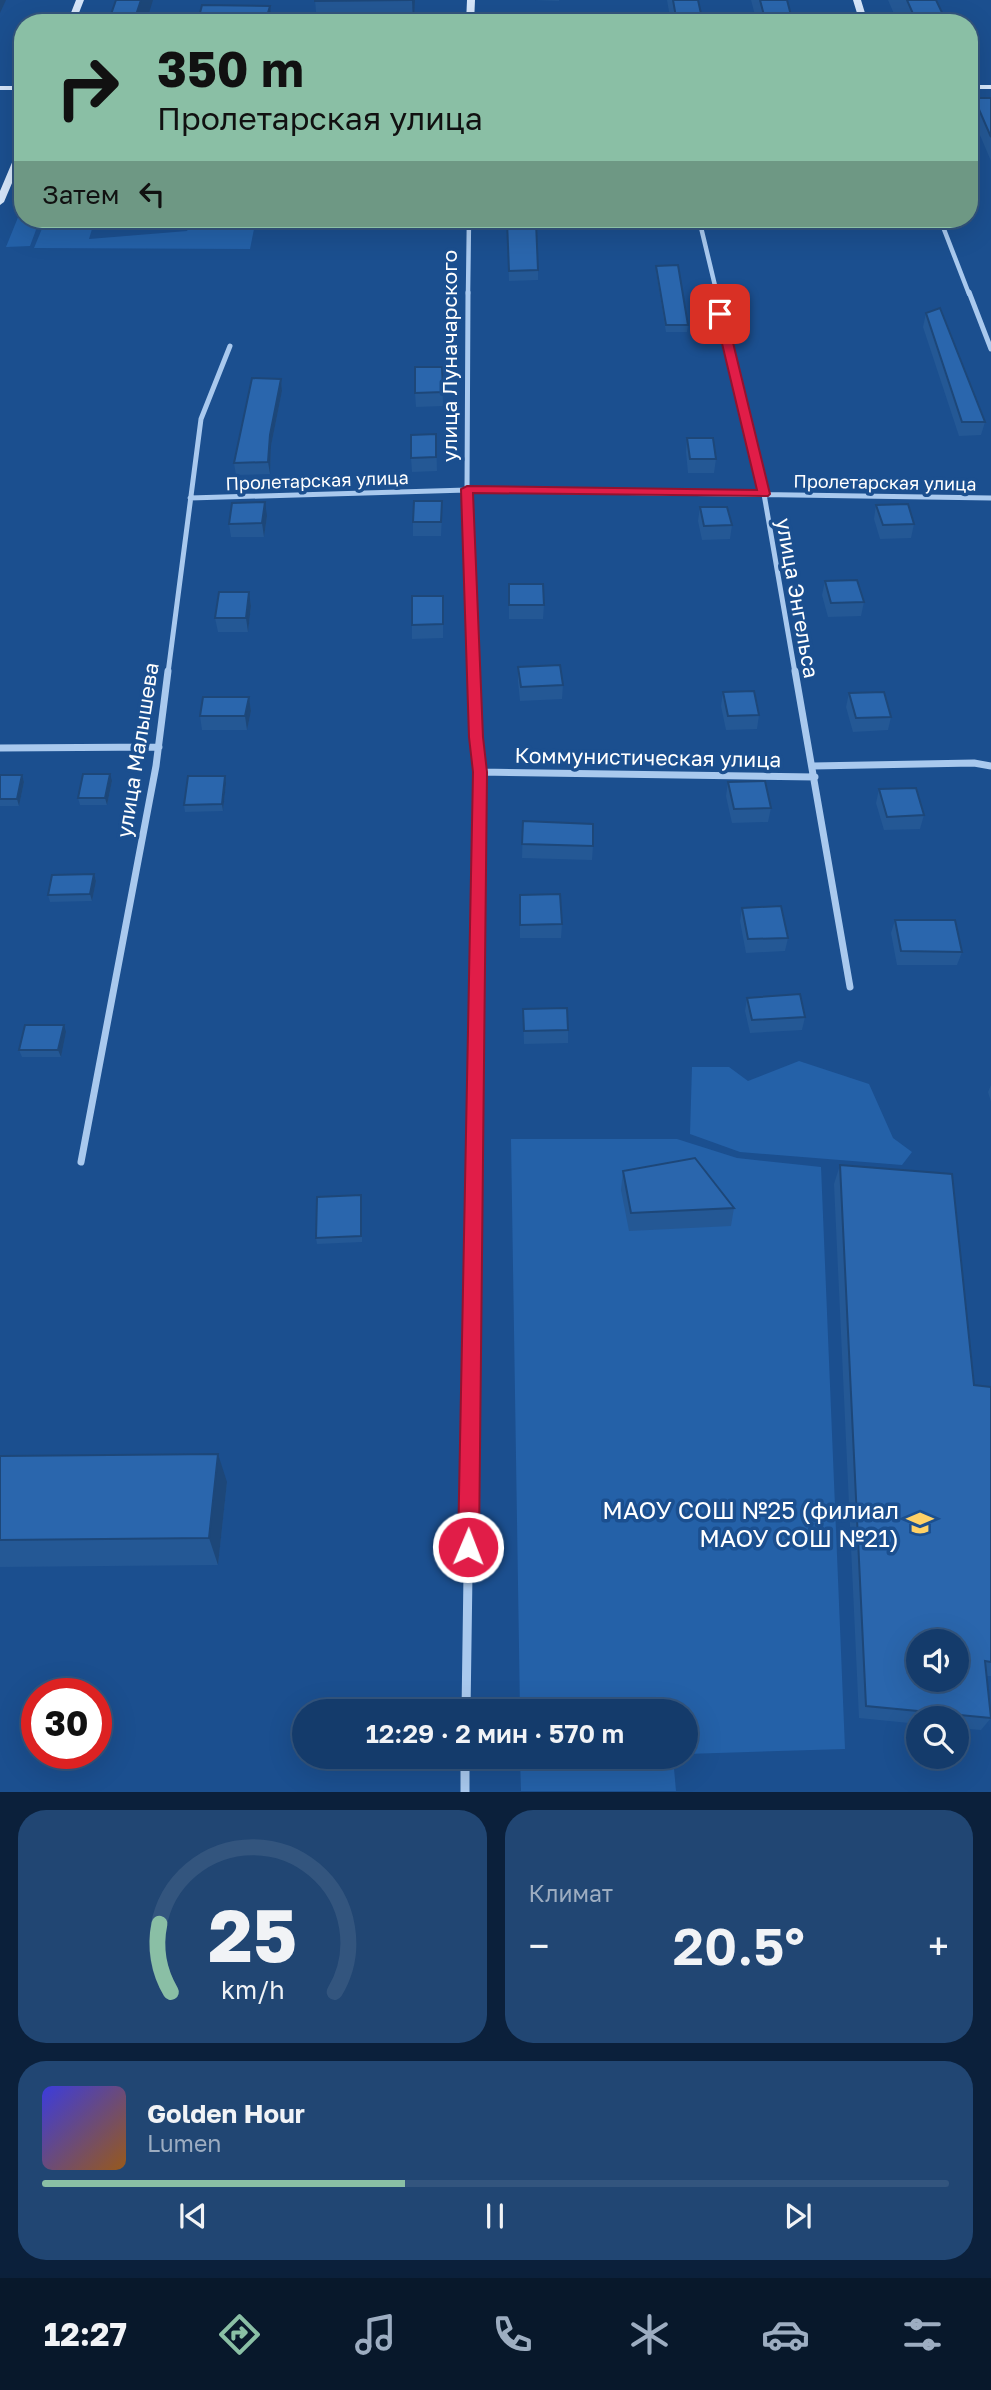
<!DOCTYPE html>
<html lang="ru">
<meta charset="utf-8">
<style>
:root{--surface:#143b6b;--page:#214673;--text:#f1f3f6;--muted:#9dadc1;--line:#33557e;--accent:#8abfa5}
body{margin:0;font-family:"Golos Text",sans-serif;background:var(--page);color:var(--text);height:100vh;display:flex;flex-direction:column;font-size:26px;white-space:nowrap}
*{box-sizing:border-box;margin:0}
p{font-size:23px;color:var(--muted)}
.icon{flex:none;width:38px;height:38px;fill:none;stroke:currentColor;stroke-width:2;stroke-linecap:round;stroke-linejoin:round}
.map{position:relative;height:1792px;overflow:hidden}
.sheet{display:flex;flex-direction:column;gap:18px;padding:18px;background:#0b203b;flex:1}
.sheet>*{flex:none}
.banner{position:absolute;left:14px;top:14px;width:964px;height:214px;border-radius:28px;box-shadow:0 7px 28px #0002,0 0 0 2px var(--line);background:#8abfa5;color:#111;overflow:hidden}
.buttons{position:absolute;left:906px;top:1629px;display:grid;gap:14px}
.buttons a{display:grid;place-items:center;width:63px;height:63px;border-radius:50%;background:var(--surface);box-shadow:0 7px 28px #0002,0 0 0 2px var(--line);font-size:35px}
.speed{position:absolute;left:21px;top:1678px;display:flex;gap:14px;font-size:35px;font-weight:700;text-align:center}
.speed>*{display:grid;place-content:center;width:91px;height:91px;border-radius:50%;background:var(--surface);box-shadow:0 7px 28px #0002,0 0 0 2px var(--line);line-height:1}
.speed .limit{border:10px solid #d22;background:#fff;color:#111}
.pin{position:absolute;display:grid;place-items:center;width:60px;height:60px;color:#fff;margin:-30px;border-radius:14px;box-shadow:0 4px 10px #0006}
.me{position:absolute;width:77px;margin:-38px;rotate:1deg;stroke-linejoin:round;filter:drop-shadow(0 0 5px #0008)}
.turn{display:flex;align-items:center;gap:24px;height:147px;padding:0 28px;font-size:32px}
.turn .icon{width:91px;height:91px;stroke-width:2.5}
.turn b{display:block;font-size:49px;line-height:60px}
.then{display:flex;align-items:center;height:66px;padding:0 28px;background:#0003;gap:14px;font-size:26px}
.big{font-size:52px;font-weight:600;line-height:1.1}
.sheet .widget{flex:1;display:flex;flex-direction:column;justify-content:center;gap:10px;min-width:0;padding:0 24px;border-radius:28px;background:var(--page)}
.sheet .dial{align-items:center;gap:0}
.dial svg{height:182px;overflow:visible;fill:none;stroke:var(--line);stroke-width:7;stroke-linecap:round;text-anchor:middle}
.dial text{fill:var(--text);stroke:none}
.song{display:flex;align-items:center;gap:21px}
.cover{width:84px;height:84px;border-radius:10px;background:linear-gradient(135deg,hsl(240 70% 55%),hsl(30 70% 35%))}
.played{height:7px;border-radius:4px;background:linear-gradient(90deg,var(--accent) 40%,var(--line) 40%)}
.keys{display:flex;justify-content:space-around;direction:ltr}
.heat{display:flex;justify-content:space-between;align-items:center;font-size:38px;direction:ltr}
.sheet .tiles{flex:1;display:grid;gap:18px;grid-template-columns:1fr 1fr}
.widget:last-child{grid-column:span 2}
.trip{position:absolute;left:292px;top:1699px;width:406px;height:70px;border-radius:35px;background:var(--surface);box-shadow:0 7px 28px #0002,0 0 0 2px var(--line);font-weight:600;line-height:70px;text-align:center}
.dock{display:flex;height:112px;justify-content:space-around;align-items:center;background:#08182b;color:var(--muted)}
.dock .icon{width:49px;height:49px}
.dock .current{color:var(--accent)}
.dock b{font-size:32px;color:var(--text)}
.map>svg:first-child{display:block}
</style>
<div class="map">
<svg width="991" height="1792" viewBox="0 0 991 1792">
<rect width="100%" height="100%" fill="#1b4f8f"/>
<path fill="#2461a8" d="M 23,205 L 23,219 L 40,219 L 30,246 L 6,247 Z
M 46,219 L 95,219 L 89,239 L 187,231 L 188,229 L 254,229 L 250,249 L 34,248 Z
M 799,1061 L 869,1084 L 893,1138 L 912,1152 L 902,1165 L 740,1152 L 690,1134 L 692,1067 L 729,1067 L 748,1081 Z
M 511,1139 L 677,1139 L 737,1158 L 821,1167 L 845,1749 L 686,1754 L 686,1712 L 520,1711 Z
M 520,1757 L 673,1757 L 676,1791 L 521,1791 Z"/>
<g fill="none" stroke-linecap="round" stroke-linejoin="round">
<path stroke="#a9c9ee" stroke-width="4.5" d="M 699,219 L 717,294
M 940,219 L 969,294
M 468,294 L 469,219"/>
<path stroke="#a9c9ee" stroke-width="5" d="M 468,292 L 467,490 L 474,673
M 716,292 L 764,494 L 795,673
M 969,292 L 991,349
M 190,498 L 467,490 L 991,498
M 168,673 L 201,419 L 230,346"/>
<path stroke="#a9c9ee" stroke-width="7" d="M 474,671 L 480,772 L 474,1162
M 795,671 L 850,987
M 0,748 L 159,747
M 813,766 L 974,763 L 991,766
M 480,772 L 815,777
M 81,1162 L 156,766 L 168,671"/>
<path stroke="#a9c9ee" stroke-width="9" d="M 466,1712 L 474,1160
M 465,1757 L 465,1792"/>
<path fill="#d6e6fa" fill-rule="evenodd" d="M 76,0 L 84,0 L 75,23 L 67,23 Z
M 467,0 L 475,0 L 474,23 L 466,23 Z
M 853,0 L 861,0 L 868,23 L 860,23 Z
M 970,85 L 991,85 L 991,89 L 970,89 Z
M 0,86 L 23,86 L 23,90 L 0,90 Z
M 23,144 L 23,157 L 4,202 L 0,205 L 0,191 L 19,146 Z"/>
</g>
<path fill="#245895" d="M 315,0 L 415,0 L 414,23 L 317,23 Z
M 535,0 L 559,0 L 559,1 Z
M 667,0 L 698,0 L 703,23 L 671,23 Z
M 751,0 L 787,0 L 793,23 L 757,23 Z
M 888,0 L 936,0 L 947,23 L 898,23 Z
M 974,98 L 991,98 L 991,161 L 971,114 Z
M 265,219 L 303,219 L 302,224 L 266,224 Z
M 507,231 L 538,270 L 538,280 L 509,281 Z
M 656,266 L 688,325 L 687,332 L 666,332 L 656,272 Z
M 926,313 L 985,422 L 981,435 L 959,436 L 923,327 Z
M 442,367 L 443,406 L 416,407 L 415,393 Z
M 281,379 L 282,391 L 271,446 L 270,474 L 236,475 L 234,463 Z
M 436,434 L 437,471 L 412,472 L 411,458 Z
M 687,438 L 716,459 L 714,473 L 688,473 L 686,452 Z
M 876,505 L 914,524 L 911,538 L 880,539 L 874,519 Z
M 700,507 L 732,525 L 730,539 L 702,540 L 698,521 Z
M 442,515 L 441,536 L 413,536 L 413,522 Z
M 267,516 L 264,537 L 231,537 L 229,524 Z
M 825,581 L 864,602 L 861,616 L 828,617 L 822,595 Z
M 509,584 L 544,605 L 543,619 L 509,619 Z
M 249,592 L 251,606 L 248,632 L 218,632 L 215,618 Z
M 443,596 L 443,638 L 412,639 L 412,625 Z
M 518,667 L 563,685 L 562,699 L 520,701 L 518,681 Z
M 723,692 L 759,715 L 757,729 L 726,730 L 721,706 Z
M 849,693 L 891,717 L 888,730 L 853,732 L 846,707 Z
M 249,697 L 251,711 L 247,730 L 202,730 L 200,716 Z
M 0,775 L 22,775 L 24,782 L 19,806 L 0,806 Z
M 225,776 L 226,783 L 223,811 L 185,812 L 184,805 Z
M 112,781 L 107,805 L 80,805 L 78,798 Z
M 728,782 L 771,808 L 768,822 L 732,823 L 726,796 Z
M 879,789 L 924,815 L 920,829 L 884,830 L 876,803 Z
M 523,821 L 593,846 L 592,860 L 522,858 Z
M 94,874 L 96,881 L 92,901 L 50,902 L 48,895 Z
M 520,895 L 562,924 L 561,938 L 520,938 Z
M 742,908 L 788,938 L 785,951 L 746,953 L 740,921 Z
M 895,920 L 962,952 L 957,965 L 897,965 L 891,933 Z
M 747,998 L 805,1017 L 802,1030 L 750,1033 L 745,1011 Z
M 523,1009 L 568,1030 L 568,1043 L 524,1044 Z
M 66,1032 L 61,1057 L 22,1057 L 19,1050 Z
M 991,1085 L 991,1102 L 988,1092 Z
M 840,1165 L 974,1385 L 991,1387 L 991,1676 L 986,1676 L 991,1718 L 981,1730 L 957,1728 L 957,1718 L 919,1718 L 919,1724 L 859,1718 L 834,1184 Z
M 623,1171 L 734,1208 L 731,1226 L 629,1231 L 621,1190 Z
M 362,1201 L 362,1242 L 317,1244 L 316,1238 Z
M 0,1456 L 227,1482 L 218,1565 L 0,1567 Z"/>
<path fill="#1d4779" d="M 0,0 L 6,0 L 0,13 Z
M 141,0 L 153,0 L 146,23 L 136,15 Z
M 412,0 L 415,0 L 414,23 L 413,23 Z
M 270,6 L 272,23 L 265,23 Z
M 281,379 L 282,391 L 271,446 L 270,474 L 268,462 L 270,435 Z
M 265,502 L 267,516 L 264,537 L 262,523 Z
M 249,592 L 251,606 L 248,632 L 246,618 Z
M 249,697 L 251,711 L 247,730 L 245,716 Z
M 110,774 L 112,781 L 107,805 L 105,798 Z
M 22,775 L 24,782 L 19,806 L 17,799 Z
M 225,776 L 226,783 L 223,811 L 222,804 Z
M 94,874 L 96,881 L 92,901 L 90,894 Z
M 64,1025 L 66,1032 L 61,1057 L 58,1050 Z
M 218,1454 L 227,1482 L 218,1565 L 209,1538 Z"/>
<path fill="#2a66ad" stroke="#1d4779" stroke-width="2" fill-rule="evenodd" d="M 116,0 L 141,0 L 136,15 L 199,17 L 202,5 L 270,6 L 265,23 L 108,23 Z
M 315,0 L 412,0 L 315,1 Z
M 673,0 L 698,0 L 703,23 L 677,23 Z
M 760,0 L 787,0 L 793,23 L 766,23 Z
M 907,0 L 936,0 L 947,23 L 917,23 Z
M 974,98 L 991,98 L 991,137 Z
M 507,221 L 536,222 L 538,270 L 509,271 Z
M 678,265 L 688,325 L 666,325 L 656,266 Z
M 940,308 L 985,422 L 962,422 L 926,313 Z
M 415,367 L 442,367 L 443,392 L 415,393 Z
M 252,378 L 281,379 L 270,435 L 268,462 L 234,463 Z
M 436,434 L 436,457 L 411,458 L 411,435 Z
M 687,438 L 713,438 L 716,459 L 690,459 Z
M 414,501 L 442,501 L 441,522 L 413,522 Z
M 265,502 L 262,523 L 229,524 L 232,503 Z
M 908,504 L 914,524 L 883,525 L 876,505 Z
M 700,507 L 727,507 L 732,525 L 704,526 Z
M 857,580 L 864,602 L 831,603 L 825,581 Z
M 509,584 L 543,584 L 544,605 L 509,605 Z
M 219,592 L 249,592 L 246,618 L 215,618 Z
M 412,596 L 443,596 L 443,624 L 412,625 Z
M 560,665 L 563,685 L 521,687 L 518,667 Z
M 754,691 L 759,715 L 728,716 L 723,692 Z
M 884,692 L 891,717 L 856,718 L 849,693 Z
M 203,697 L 249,697 L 245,716 L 200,716 Z
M 83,774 L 110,774 L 105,798 L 78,798 Z
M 0,775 L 22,775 L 17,799 L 0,799 Z
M 188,776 L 225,776 L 222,804 L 184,805 Z
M 765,781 L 771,808 L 734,809 L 728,782 Z
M 916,788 L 924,815 L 887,817 L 879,789 Z
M 523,821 L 593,824 L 593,846 L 522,844 Z
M 94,874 L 90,894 L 48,895 L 52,875 Z
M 560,894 L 562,924 L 520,925 L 520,895 Z
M 781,906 L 788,938 L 748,939 L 742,908 Z
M 895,920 L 955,920 L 962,952 L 901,951 Z
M 800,994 L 805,1017 L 752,1020 L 747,998 Z
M 567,1008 L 568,1030 L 524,1031 L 523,1009 Z
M 25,1025 L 64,1025 L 58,1050 L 19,1050 Z
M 695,1158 L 734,1208 L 631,1213 L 623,1171 Z
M 840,1165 L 952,1174 L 974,1385 L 991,1387 L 991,1662 L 985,1661 L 991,1718 L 866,1706 ZM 919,1642 L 957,1642 L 957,1680 L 919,1680 Z
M 361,1195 L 361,1236 L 316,1238 L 317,1197 Z
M 218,1454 L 209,1538 L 0,1540 L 0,1456 Z"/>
<path fill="#e11d48" stroke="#92132f" stroke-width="2" d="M 720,311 L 726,314 L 770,494 L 768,496 L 473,493 L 483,737 L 487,772 L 479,1547 L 476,1555 L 468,1558 L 461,1555 L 458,1547 L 473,772 L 469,737 L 461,489 L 467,486 L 757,490 L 715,314 Z"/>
<defs>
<g id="school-bare" transform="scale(2.1)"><path d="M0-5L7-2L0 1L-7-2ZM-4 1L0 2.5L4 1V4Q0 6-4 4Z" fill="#ffd166" stroke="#1b4f8f" stroke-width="2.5" paint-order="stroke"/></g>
</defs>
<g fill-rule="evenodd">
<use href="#school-bare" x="920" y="1523"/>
</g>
<g text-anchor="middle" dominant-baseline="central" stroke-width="7" stroke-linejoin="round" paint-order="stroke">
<g font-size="18" fill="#fff" stroke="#1b4f8f">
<text transform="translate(317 480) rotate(-2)">Пролетарская улица</text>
<text transform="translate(885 482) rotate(1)">Пролетарская улица</text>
</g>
<g font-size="21" fill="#fff" stroke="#1b4f8f">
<text transform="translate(449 356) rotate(-90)">улица Луначарского</text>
<text transform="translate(798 598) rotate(80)">улица Энгельса</text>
<text transform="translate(137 750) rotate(-81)">улица Малышева</text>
<text transform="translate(648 757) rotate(1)">Коммунистическая улица</text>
</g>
<g font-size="24" fill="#fff" stroke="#1b4f8f" text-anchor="end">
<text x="899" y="1509">МАОУ СОШ №25 (филиал<tspan x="899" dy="28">МАОУ СОШ №21)</tspan></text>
</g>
</g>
</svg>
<div class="buttons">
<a><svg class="icon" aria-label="sound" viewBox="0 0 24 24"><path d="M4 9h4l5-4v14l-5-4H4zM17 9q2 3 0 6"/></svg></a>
<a><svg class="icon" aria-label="search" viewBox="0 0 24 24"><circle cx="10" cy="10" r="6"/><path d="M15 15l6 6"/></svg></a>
</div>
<div class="speed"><div class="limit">30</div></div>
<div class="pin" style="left:720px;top:314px;background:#d93025"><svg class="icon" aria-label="arrive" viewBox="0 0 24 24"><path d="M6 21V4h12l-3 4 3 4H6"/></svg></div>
<svg class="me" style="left:468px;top:1547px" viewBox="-20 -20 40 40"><circle r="17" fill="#e11d48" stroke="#fff" stroke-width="3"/><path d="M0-11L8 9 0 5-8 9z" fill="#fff"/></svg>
<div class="trip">12:29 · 2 мин · 570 m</div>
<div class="banner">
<div class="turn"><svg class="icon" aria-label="right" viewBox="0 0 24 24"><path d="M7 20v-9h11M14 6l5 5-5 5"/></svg><div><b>350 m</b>Пролетарская улица</div></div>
<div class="then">Затем<svg class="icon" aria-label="left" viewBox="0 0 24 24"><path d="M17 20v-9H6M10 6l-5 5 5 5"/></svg></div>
</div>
</div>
<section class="sheet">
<div class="tiles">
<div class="widget dial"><svg viewBox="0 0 100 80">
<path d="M14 69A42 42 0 1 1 86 69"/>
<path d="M14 69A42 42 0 0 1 9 39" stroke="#8abfa5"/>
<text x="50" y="56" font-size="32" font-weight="700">25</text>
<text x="50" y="72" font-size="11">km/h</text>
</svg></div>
<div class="widget"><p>Климат</p>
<div class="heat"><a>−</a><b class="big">20.5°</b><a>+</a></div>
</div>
<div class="widget">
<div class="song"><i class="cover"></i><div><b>Golden Hour</b><p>Lumen</p></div></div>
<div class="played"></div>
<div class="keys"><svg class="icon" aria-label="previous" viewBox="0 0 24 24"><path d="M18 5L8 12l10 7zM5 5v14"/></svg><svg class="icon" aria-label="pause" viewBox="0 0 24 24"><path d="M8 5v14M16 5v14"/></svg><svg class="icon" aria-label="next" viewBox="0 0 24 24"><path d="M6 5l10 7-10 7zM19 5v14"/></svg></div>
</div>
</div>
</section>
<nav class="dock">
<b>12:27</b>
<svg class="icon current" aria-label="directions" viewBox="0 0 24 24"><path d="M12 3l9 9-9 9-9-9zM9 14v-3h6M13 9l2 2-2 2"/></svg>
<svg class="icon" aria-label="music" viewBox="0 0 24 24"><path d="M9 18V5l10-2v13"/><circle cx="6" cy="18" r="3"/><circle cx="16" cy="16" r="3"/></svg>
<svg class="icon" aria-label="phone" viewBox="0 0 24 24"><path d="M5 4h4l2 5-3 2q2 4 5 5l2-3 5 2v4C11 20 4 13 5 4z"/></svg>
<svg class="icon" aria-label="climate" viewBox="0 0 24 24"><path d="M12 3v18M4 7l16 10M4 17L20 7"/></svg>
<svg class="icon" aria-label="car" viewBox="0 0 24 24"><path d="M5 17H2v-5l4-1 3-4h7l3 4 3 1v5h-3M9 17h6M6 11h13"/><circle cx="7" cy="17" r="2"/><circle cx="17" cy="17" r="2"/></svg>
<svg class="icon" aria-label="filters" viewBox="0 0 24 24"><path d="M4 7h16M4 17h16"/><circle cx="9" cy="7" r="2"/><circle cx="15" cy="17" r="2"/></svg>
</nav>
